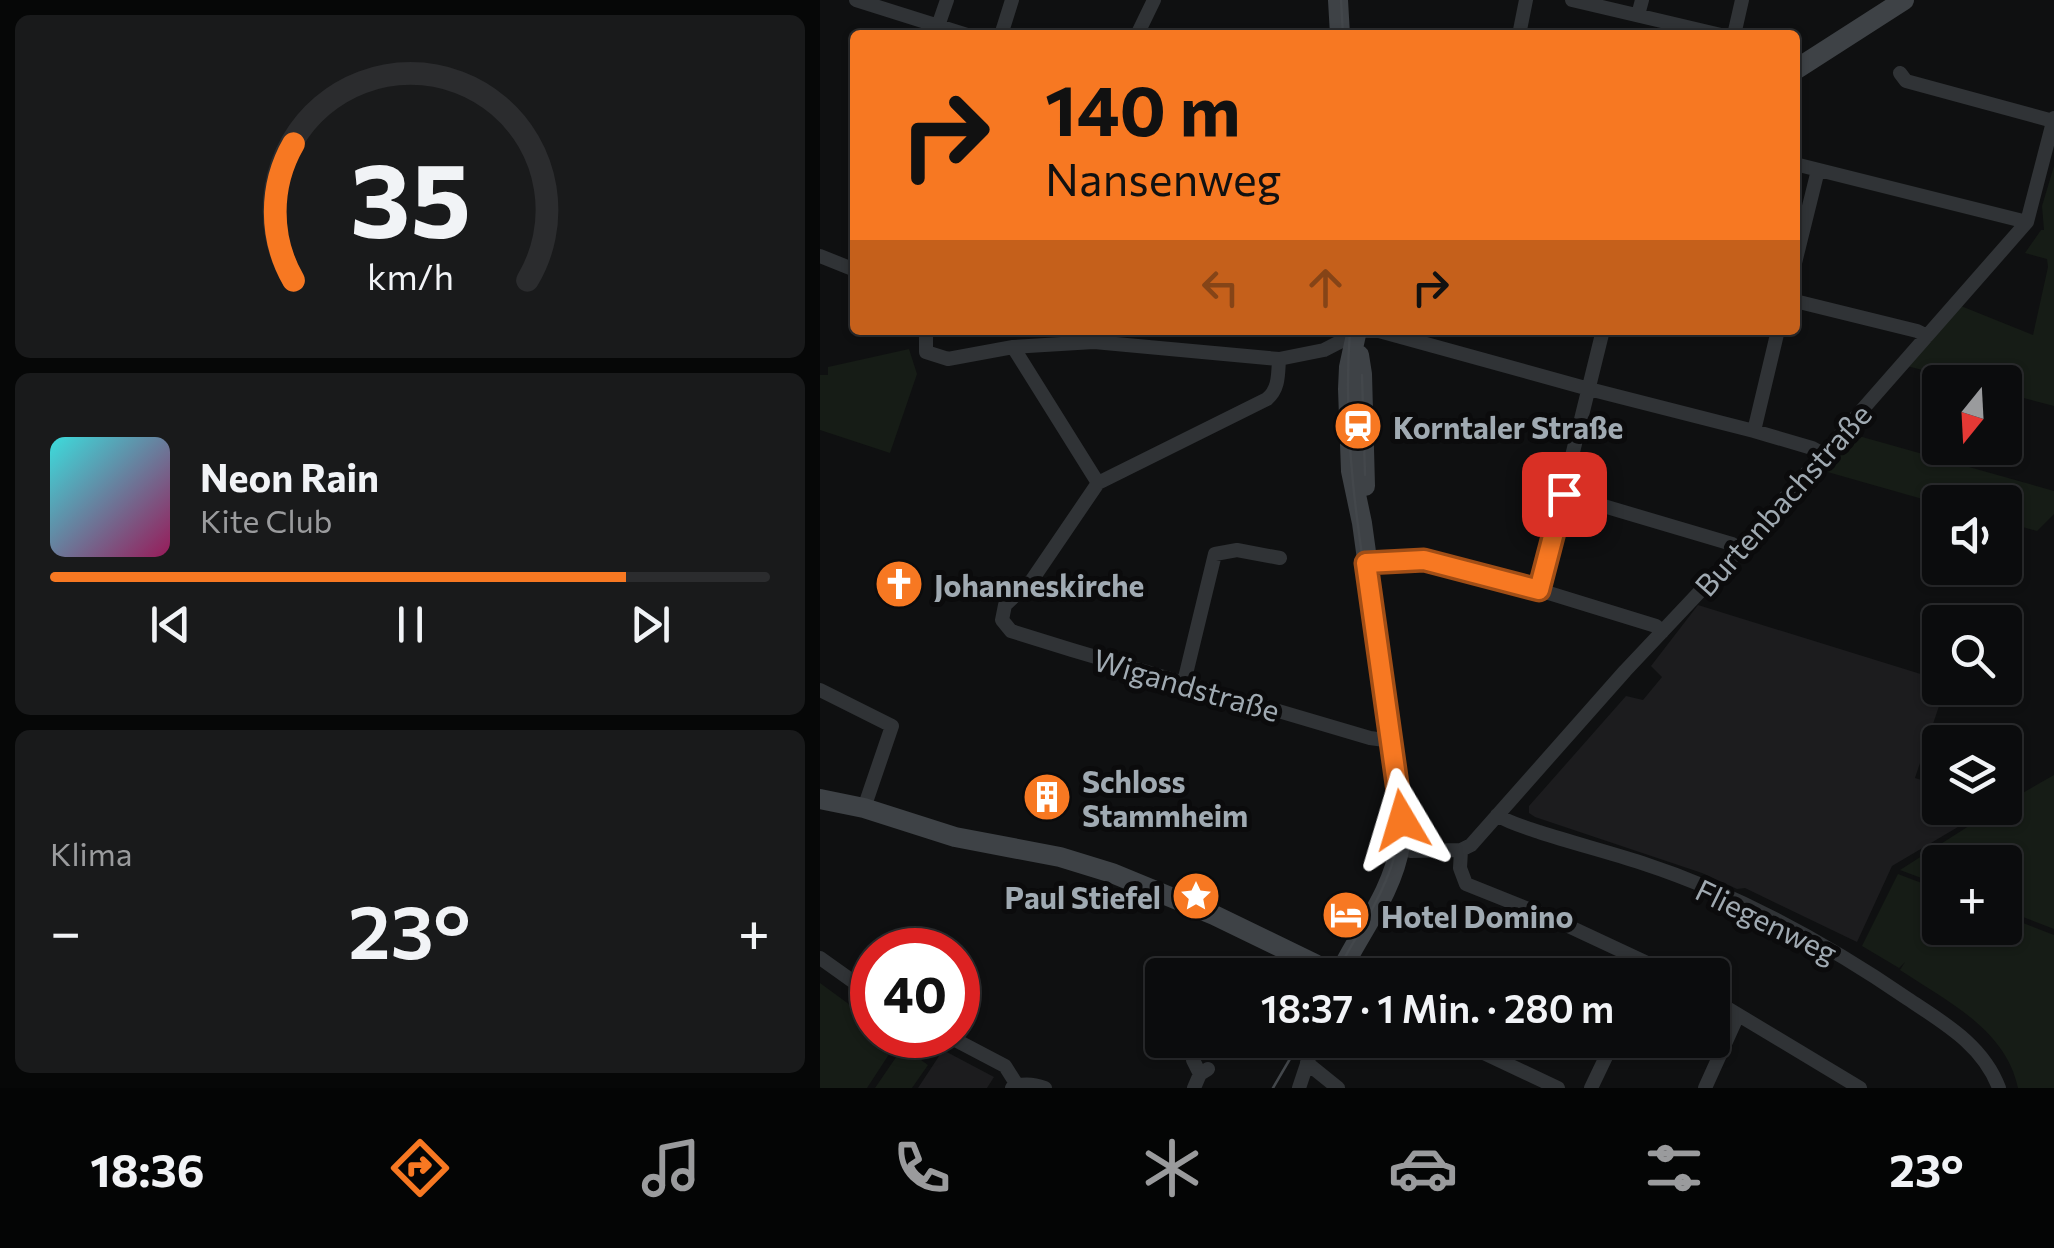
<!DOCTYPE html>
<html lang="de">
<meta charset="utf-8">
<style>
:root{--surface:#0b0c0d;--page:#191a1b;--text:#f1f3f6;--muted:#9a9b9d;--line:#2b2c2e;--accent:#f77822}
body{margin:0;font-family:Commissioner,sans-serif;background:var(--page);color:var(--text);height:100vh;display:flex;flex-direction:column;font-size:38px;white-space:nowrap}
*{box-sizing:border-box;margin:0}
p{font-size:32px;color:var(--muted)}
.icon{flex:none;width:55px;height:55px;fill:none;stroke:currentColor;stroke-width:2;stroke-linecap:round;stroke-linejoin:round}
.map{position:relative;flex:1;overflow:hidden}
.details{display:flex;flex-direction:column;gap:15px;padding:15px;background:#060707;width:820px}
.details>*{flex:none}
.hud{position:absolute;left:30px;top:30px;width:950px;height:305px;border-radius:10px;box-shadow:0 2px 8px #0004,0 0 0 2px var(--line);background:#f77822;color:#111;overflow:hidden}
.needle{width:65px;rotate:198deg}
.tools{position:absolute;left:1102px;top:365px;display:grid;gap:20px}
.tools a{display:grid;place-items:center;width:100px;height:100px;border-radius:10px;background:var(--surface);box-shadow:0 2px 8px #0004,0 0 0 2px var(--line);font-size:50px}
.speed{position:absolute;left:30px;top:928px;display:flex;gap:20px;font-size:50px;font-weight:700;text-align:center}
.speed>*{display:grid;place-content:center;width:130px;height:130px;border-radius:50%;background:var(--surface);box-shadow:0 2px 8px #0004,0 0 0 2px var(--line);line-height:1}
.speed .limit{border:15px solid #d22;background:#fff;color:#111}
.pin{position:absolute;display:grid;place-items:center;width:85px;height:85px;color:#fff;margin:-42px;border-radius:20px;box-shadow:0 5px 15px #0006}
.me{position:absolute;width:110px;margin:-55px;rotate:353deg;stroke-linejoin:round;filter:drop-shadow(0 0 8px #0008)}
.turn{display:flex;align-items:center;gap:35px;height:210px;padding:0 30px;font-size:45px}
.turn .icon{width:130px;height:130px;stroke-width:2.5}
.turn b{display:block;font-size:70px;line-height:85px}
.lanes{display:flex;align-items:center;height:95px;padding:0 30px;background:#0003;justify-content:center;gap:50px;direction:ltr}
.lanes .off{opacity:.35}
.big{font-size:75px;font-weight:600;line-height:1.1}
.details .card{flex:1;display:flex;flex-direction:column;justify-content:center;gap:15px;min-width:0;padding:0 35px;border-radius:15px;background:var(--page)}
.details .dial{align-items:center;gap:0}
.dial svg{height:260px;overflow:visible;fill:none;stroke:var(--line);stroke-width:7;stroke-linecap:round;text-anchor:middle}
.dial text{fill:var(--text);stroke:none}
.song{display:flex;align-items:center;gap:30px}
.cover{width:120px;height:120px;border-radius:15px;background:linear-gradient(135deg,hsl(180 70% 55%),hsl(330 70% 35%))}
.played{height:10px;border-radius:5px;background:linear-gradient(90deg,var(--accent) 80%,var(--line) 80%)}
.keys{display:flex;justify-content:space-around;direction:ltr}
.heat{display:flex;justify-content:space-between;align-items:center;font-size:55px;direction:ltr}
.trip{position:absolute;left:325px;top:958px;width:585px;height:100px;border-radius:10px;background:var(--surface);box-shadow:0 2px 8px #0004,0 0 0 2px var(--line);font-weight:600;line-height:100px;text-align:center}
.menu{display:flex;height:160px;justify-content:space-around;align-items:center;background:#040505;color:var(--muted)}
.menu .icon{width:70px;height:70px}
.menu .current{color:var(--accent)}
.menu b{font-size:45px;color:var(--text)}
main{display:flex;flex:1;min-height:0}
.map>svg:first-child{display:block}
</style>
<main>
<section class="details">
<div class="card dial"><svg viewBox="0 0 100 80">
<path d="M14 69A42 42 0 1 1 86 69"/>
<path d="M14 69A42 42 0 0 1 14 27" stroke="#f77822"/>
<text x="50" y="56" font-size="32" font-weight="700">35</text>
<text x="50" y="72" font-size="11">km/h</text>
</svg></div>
<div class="card">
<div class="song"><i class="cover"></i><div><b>Neon Rain</b><p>Kite Club</p></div></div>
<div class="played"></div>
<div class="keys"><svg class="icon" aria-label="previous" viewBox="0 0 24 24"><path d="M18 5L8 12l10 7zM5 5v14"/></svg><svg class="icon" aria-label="pause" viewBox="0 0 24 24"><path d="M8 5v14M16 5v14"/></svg><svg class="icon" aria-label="next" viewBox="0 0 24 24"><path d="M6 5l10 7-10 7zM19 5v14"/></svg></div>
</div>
<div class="card"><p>Klima</p>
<div class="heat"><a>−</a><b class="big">23°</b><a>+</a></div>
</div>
</section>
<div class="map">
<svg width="1234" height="1088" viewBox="0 0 1234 1088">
<rect width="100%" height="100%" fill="#0f1011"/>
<path fill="#1c1c1e" d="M 878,605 L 1120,680 L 1120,688 L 1125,688 L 1095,778 L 1120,786 L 1120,808 L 1170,808 L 1072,866 L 1037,942 L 925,888 L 917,889 L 882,873 L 715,817 L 709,813 L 709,806 L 806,696 L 823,700 L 842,677 L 831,666 Z
M 123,1050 L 174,1077 L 167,1088 L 98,1088 Z"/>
<path fill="#161c16" d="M 1234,166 L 1234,406 L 1185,393 L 1185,382 L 1148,382 L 1087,366 L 1141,306 L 1213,335 L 1228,267 L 1227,259 L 1205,253 L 1221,230 L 1224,230 L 1222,206 Z
M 89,349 L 97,374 L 70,453 L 0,430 L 0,375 L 8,375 L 8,367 Z
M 1028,433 L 1234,491 L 1234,514 L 1217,531 L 1185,522 L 1185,502 L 1120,504 L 997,469 Z
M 1234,775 L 1234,929 L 1185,910 L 1185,862 L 1120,862 L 1120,885 L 1080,870 L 1177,808 L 1185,808 L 1185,803 Z
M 1078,874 L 1120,890 L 1120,928 L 1185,928 L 1185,916 L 1234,935 L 1234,1088 L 1198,1088 C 1186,1029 1125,1000 1080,970 L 1085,962 L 1079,968 L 1042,946 Z
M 0,983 L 52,1021 L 52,1035 L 73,1035 L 77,1038 L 77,1042 L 47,1088 L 0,1088 Z
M 83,1047 L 108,1065 L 92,1088 L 55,1088 Z"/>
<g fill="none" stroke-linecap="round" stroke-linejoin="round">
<path stroke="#303336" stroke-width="14" d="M 36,0 L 147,35
M 752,0 L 901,35
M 818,15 L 822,0
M 118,26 L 127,0
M 181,35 L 192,0
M 317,35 L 334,0
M 699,35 L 706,0
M 914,35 L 922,0
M 1080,73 L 1086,81 L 1233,121
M 975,164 L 1207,222
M 0,256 L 35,270
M 975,263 L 998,170
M 975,301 L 1097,331 L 1107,336
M 106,330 L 106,352 L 128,359 L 193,347 L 274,342 L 459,359 L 504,350 L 541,331 L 559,331 L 769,389 L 934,431 L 992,448 L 1003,454
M 193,347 L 278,483
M 459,359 C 458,375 459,389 447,399 L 278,483 L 212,580 L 185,605 L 182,620 L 191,631 L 252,650 L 550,738 L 572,741
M 934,431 L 958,330
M 743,494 L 912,544 L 920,549
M 546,563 L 604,561 L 719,590 L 836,626 L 842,632
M 719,590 L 783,330
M 364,682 L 395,554 L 417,550 L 460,558
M 0,690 L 72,726 L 44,808
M 677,815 C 689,823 705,827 719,832 C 753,843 788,852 822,863 C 917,894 1006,943 1088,999 C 1124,1023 1163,1045 1179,1088
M 580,848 L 591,851 L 641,850
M 641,850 L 651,845 L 805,671 L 920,549 L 1207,222 L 1234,118
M 641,850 L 640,868 L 646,884 L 731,918 L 853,975
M 0,958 L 52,995
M 892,999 L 1040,1088
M 126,1035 L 185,1066 L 197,1085
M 636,1040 L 738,1088
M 375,1054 L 373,1060 L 380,1074
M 487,1063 L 518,1088
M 192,1088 C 203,1082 214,1084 225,1088
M 374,1088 L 380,1074 L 388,1069
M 479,1088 L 495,1040
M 771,1088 L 794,1040
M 885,1088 L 918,1015"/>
<path stroke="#3e4246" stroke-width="20" d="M 518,0 L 520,35
M 975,70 L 1084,0
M 539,355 L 542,374 L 545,486
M 0,799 L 44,808 L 135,837 L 240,857 L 292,873 L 394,915 L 495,964 L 509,975
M 519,975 C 539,933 573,892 580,845 C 583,829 582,814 580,798 L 542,523 L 531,471 L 528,389 L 529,367 L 537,330"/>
<path stroke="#43474b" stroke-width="2.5" d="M 521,0 L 523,35
M 542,375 L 545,475
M 515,975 C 536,935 569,889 577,845 C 585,799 568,725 561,678 C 543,563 521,448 530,330
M 453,1088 L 481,1040"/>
</g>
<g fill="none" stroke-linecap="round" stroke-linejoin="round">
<g stroke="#a14e16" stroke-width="25">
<path id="route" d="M 582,820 L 546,563 L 604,560 L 719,590 L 744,494"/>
</g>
<use href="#route" stroke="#f77822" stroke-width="18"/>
</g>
<defs>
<g id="station-disc" transform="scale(2.5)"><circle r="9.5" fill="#f77822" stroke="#0b0b0c"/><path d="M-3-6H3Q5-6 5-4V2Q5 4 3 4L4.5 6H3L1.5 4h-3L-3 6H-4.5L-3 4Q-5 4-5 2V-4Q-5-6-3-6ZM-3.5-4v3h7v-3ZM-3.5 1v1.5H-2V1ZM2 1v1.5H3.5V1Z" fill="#fff"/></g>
<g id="church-disc" transform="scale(2.5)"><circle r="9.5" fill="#f77822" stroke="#0b0b0c"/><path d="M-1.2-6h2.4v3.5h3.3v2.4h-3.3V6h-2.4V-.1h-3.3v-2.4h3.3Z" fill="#fff"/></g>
<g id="building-disc" transform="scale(2.5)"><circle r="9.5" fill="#f77822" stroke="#0b0b0c"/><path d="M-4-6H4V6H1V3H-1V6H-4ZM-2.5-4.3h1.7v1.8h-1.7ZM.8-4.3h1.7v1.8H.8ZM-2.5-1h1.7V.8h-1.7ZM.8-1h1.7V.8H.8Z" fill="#fff"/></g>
<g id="sight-disc" transform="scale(2.5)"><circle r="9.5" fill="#f77822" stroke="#0b0b0c"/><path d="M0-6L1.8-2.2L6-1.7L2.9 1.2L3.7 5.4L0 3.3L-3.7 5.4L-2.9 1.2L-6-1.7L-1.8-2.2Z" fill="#fff"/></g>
<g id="hotel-disc" transform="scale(2.5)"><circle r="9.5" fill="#f77822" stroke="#0b0b0c"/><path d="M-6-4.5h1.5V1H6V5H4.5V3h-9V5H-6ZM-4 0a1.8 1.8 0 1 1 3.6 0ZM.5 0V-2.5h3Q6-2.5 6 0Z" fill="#fff"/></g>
</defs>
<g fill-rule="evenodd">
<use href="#station-disc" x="538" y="426"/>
<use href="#church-disc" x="79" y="584"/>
<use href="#building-disc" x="227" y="797"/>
<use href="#sight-disc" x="376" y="896"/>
<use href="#hotel-disc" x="526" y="915"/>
</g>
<g text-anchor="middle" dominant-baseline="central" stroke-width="10" stroke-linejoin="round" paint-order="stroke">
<g font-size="30" font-weight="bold" fill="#a0aab2" stroke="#0b0b0c" text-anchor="start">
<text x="573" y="426">Korntaler Straße</text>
<text x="114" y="584">Johanneskirche</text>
<text x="262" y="780">Schloss<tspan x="262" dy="34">Stammheim</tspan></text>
<text x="341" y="896" text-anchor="end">Paul Stiefel</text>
<text x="561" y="915">Hotel Domino</text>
</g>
<g font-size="30" fill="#a0aab2" stroke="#0b0b0c">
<text transform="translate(962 499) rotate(-48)">Burtenbachstraße</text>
<text transform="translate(367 684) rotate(16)">Wigandstraße</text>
<text transform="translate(947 920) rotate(26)">Fliegenweg</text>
</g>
</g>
</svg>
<div class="tools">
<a><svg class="needle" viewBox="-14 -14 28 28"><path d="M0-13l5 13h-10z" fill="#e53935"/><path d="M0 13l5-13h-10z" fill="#9a9b9d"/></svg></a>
<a><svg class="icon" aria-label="sound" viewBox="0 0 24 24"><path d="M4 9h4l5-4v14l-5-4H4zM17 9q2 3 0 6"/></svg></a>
<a><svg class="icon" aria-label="search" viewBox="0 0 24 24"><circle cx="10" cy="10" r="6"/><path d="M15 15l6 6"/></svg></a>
<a><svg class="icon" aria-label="layers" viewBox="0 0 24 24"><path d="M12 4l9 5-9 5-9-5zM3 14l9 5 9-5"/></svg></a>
<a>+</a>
</div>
<div class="speed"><div class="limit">40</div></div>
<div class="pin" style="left:744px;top:494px;background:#d93025"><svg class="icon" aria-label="arrive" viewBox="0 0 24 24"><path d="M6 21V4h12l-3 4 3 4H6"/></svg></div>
<svg class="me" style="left:582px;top:820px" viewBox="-20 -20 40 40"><path d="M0-17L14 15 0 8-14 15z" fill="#f77822" stroke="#fff" stroke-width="4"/></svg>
<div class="trip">18:37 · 1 Min. · 280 m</div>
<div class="hud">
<div class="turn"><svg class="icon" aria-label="right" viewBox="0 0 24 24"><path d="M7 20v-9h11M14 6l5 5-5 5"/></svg><div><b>140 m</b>Nansenweg</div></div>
<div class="lanes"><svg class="icon off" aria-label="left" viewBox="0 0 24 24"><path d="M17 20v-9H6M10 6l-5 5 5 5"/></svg><svg class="icon off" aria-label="ahead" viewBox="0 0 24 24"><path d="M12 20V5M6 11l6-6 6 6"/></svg><svg class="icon" aria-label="right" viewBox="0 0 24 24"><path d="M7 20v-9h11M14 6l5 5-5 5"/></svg></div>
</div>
</div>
</main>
<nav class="menu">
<b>18:36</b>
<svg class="icon current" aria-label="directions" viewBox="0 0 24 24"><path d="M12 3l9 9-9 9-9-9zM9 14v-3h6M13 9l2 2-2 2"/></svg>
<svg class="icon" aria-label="music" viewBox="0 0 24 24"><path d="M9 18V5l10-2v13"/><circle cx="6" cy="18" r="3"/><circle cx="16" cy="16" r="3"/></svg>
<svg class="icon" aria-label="phone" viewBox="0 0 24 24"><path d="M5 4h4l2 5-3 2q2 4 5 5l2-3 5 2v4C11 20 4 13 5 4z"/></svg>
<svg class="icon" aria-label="climate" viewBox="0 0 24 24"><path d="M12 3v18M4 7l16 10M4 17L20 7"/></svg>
<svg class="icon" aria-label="car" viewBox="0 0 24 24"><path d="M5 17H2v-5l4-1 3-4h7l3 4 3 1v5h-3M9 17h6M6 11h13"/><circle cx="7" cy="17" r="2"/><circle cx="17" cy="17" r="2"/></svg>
<svg class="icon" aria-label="filters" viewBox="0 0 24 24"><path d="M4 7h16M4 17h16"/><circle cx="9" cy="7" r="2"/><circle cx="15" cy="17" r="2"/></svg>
<b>23°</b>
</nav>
